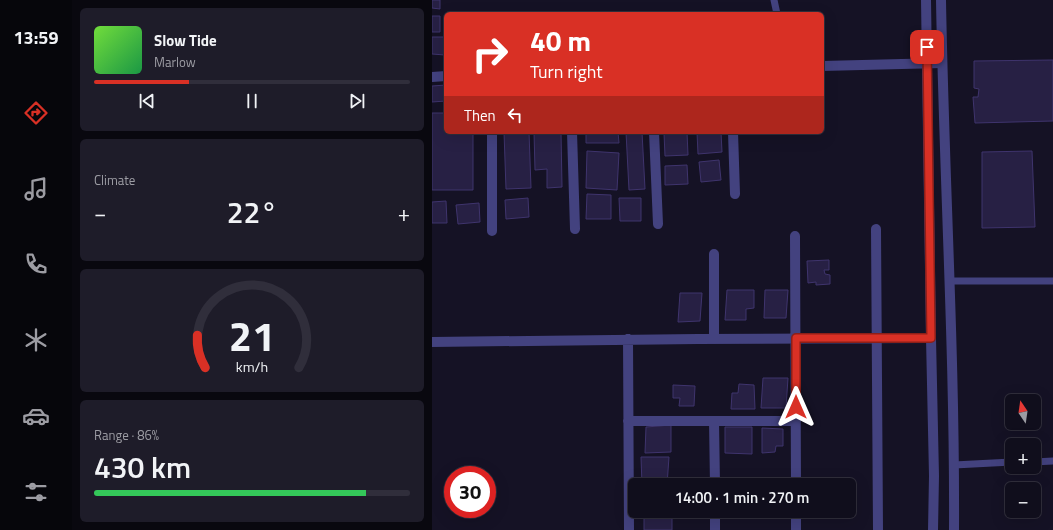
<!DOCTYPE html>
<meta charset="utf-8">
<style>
:root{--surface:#100e1c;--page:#1e1c29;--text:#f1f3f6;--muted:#9c9ca3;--line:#302e3b;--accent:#d93025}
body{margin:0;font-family:"Titillium Web",sans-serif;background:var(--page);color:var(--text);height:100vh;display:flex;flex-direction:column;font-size:15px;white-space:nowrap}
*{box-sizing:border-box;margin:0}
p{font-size:13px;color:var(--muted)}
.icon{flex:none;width:22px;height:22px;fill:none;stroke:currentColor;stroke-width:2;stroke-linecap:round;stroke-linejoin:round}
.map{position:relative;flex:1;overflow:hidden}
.details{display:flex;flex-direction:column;gap:8px;padding:8px;background:#09080f;width:360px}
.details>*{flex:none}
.guide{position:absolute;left:12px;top:12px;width:380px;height:122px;border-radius:6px;box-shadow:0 4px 16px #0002,0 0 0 1px var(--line);background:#d93025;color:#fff;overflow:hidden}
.needle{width:26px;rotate:347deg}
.fabs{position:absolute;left:573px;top:394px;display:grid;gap:8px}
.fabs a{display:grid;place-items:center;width:36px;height:36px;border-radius:6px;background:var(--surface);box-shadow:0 4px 16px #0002,0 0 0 1px var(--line);font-size:20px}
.speed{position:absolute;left:12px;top:466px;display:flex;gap:8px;font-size:20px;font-weight:700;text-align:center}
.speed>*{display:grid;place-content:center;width:52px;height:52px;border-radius:50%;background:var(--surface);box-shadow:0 4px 16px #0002,0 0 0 1px var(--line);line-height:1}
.speed .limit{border:6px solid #d22;background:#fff;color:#111}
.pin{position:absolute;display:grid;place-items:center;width:34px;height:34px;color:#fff;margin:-17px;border-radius:8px;box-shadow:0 2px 6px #0006}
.me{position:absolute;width:44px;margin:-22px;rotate:0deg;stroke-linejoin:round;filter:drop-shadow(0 0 3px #0008)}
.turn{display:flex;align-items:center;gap:14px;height:84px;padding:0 20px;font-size:18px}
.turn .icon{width:52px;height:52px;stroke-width:2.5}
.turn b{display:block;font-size:28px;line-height:34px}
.then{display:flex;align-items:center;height:38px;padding:0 20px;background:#0003;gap:8px;font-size:15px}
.big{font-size:30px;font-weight:600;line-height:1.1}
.details .widget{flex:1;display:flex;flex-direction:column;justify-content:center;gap:6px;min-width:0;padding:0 14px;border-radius:6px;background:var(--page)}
.details .dial{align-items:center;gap:0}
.dial svg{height:104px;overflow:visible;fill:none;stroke:var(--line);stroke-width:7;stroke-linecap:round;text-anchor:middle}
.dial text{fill:var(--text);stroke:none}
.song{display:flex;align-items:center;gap:12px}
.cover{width:48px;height:48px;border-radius:6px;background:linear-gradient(135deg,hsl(100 70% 55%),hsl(140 70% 35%))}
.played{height:4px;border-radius:2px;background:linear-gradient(90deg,var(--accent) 30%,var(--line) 30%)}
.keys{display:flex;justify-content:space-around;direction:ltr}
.heat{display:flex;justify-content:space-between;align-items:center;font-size:22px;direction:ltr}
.charge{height:6px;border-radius:3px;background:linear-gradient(90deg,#34c759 86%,var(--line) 0)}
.trip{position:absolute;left:196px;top:478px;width:228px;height:40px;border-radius:6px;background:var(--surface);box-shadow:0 4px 16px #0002,0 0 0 1px var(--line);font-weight:600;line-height:40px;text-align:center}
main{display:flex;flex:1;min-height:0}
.dock{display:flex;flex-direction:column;width:72px;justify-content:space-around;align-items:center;background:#06060b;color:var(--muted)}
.dock .icon{width:28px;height:28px}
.dock .active{color:var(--accent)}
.dock b{font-size:18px;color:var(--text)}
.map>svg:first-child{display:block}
</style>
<main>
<nav class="dock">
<b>13:59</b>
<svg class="icon active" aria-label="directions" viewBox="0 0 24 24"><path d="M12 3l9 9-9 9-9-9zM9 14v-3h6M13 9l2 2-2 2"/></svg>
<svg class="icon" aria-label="music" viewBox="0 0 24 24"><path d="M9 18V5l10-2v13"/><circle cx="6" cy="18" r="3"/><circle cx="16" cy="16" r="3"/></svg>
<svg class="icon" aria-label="phone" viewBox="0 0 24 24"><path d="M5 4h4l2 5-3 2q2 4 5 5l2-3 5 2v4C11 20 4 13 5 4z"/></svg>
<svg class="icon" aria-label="climate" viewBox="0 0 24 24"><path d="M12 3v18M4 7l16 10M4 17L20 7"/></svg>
<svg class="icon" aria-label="car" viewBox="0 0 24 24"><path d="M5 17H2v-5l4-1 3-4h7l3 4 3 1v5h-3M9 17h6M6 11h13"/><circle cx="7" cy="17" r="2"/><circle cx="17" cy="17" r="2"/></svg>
<svg class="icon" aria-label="filters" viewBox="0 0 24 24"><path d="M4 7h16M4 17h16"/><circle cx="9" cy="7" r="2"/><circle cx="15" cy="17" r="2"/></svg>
</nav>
<section class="details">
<div class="widget">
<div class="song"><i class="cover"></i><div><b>Slow Tide</b><p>Marlow</p></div></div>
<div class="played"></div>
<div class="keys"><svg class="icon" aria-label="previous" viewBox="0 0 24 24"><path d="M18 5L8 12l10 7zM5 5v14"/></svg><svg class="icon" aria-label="pause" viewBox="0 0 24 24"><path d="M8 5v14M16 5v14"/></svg><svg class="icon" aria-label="next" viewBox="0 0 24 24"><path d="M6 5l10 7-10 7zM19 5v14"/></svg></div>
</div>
<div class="widget"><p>Climate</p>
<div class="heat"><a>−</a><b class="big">22°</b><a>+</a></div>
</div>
<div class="widget dial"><svg viewBox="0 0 100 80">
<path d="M14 69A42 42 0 1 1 86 69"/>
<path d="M14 69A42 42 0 0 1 8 44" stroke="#d93025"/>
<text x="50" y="56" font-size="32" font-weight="700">21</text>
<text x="50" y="72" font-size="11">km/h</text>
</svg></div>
<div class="widget"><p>Range · 86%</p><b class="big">430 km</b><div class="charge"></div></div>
</section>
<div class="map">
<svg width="621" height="530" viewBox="0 0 621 530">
<rect width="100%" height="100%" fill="#151225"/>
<path fill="#272044" stroke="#3f346d" d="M 0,0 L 8,0 L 8,9 L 0,8 Z
M 0,16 L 8,16 L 8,32 L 0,32 Z
M 0,37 L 13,37 L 13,55 L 0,54 Z
M 621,60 L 621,121 L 543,123 L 541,97 L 546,97 L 547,89 L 542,88 L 542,61 Z
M 14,85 L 14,101 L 0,102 L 0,86 Z
M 0,113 L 14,113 L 14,132 L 41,132 L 41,190 L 0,190 Z
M 72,132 L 97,132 L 99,188 L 74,189 Z
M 102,132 L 129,132 L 130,187 L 115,188 L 115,169 L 103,170 Z
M 154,132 L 186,132 L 187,143 L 154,143 Z
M 194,132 L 210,132 L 213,189 L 197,190 Z
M 255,132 L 256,155 L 233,156 L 232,133 Z
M 265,132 L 289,132 L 290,152 L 266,154 Z
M 155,151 L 187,153 L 185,190 L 154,188 Z
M 600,151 L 603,227 L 550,228 L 550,152 Z
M 287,160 L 289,180 L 269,182 L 267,162 Z
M 255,165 L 256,184 L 233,185 L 233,166 Z
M 155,194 L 179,195 L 179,219 L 154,219 Z
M 96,198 L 97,217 L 74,219 L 73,200 Z
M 187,198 L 209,198 L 209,221 L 188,221 Z
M 14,201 L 15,223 L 0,223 L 0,202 Z
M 47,203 L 48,222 L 26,224 L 24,205 Z
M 397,260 L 397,270 L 392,270 L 393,274 L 398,275 L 398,284 L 384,285 L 384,282 L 376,283 L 375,261 Z
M 295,290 L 322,290 L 322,308 L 314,309 L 314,320 L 293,320 Z
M 333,290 L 356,290 L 354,318 L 332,318 Z
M 248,293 L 270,293 L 268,321 L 246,322 Z
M 331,378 L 356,378 L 354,408 L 329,408 Z
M 307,384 L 322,385 L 323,409 L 299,409 L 300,393 L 306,393 Z
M 241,385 L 263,386 L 262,406 L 247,406 L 248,398 L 241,398 Z
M 239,425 L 239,452 L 213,453 L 214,427 Z
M 293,427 L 320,427 L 320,454 L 293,453 Z
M 330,428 L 351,429 L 351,446 L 344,446 L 343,452 L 330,453 Z
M 209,457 L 237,457 L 235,485 L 210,485 Z
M 240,517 L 240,530 L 212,530 L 212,518 Z"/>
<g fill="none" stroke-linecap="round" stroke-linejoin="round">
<path stroke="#43427f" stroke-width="7" d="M 342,0 L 345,14
M 518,281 L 621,281
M 602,462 L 621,461
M 522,465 L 580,462"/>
<path stroke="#43427f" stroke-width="10" d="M 390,66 L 510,63
M 0,77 L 14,76
M 60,132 L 60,231
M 140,132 L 143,229
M 222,132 L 226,224
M 301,132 L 303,194
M 444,229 L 446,530
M 363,236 L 364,485
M 196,339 L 197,530
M 282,339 L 282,254
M 0,342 L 266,339 L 499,338
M 196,421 L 364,421
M 282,421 L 283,485
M 283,511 L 283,530
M 364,511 L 364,530"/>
<path stroke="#43427f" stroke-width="10" d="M 494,0 L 499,338 L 502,476 L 501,530
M 509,0 C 512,177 523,353 522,530"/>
</g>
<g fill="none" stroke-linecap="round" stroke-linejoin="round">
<g stroke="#8d1f18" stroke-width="10">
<path id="route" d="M 364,407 L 364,338 L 499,338 L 495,47"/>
</g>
<use href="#route" stroke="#d93025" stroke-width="7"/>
</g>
</svg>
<div class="fabs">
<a><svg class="needle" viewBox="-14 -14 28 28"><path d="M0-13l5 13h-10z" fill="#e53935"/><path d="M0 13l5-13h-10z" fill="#9c9ca3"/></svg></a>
<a>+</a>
<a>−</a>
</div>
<div class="speed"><div class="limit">30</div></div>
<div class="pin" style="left:495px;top:47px;background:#d93025"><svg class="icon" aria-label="arrive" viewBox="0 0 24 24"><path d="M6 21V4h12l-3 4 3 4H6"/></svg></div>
<svg class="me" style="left:364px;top:407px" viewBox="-20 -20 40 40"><path d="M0-17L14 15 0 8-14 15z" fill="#d93025" stroke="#fff" stroke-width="4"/></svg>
<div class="trip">14:00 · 1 min · 270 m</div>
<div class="guide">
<div class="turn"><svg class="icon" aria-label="right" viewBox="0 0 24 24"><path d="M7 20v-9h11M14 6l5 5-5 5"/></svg><div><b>40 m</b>Turn right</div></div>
<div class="then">Then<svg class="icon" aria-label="left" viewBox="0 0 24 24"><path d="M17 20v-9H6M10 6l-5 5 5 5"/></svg></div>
</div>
</div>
</main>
